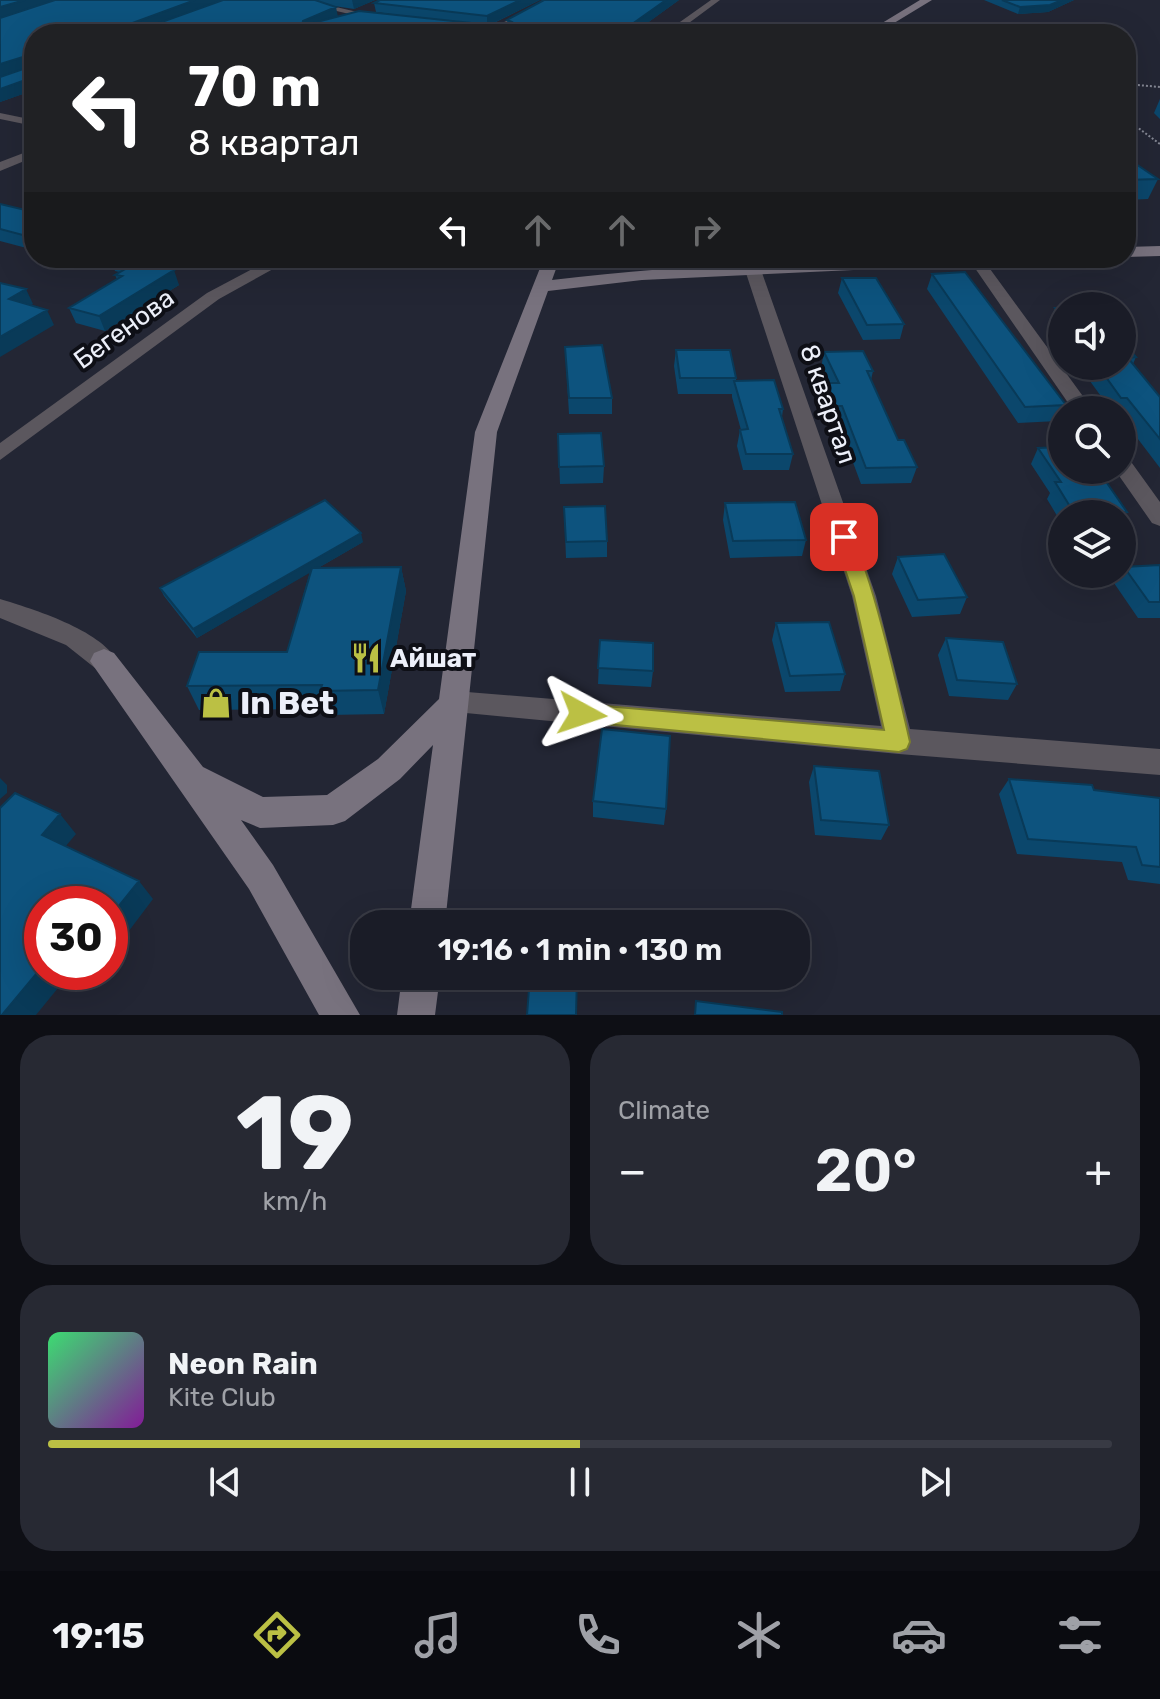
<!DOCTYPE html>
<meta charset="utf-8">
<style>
:root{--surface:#1a1c27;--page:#272933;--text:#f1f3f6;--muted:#9fa1a7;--line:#383a44;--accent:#bbc044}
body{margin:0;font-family:Rubik,sans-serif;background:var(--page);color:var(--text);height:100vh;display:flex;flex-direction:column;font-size:30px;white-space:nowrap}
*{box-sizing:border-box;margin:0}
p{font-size:26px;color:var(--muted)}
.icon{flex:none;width:44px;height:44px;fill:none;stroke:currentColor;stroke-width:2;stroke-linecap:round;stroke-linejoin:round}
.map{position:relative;height:1015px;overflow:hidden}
.panel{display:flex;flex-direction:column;gap:20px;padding:20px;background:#0e0f15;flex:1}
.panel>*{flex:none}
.banner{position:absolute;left:24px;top:24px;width:1112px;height:244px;border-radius:32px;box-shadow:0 8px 32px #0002,0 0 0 2px var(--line);background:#202124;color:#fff;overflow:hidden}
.fabs{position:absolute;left:1048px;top:292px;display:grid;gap:16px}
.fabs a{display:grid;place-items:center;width:88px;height:88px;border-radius:50%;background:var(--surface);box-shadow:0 8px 32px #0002,0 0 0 2px var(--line);font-size:40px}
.speed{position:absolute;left:24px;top:886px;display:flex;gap:16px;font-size:40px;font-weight:700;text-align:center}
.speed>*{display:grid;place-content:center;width:104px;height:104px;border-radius:50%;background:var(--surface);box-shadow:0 8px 32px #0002,0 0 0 2px var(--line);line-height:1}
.speed .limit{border:12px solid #d22;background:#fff;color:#111}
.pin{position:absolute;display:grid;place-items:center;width:68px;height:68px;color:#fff;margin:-34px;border-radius:16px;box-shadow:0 4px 12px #0006}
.me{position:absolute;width:88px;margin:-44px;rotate:95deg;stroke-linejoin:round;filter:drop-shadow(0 0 6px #0008)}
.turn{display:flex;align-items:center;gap:28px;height:168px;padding:0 32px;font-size:36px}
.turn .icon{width:104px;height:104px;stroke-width:2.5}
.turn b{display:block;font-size:56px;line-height:68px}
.lanes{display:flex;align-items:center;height:76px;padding:0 32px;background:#0003;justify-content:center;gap:40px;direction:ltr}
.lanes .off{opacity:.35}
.big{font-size:60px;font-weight:600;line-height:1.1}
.panel .tile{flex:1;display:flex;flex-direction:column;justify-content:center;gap:12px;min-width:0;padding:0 28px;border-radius:32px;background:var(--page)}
.panel .dial{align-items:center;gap:0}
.dial b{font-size:104px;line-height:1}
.song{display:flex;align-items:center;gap:24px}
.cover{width:96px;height:96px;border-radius:12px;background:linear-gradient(135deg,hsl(140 70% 55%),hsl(290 70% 35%))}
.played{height:8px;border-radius:4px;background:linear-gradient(90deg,var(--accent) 50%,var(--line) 50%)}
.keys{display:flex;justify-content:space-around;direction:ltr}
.heat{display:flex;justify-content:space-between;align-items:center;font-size:44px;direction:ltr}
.panel .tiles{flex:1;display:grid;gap:20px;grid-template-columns:1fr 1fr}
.tile:last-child{grid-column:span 2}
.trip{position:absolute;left:350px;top:910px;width:460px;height:80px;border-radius:32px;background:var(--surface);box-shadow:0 8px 32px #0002,0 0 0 2px var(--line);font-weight:600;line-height:80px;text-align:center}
.menu{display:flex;height:128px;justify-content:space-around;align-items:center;background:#0a0b10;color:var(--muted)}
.menu .icon{width:56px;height:56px}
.menu .on{color:var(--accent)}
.menu b{font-size:36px;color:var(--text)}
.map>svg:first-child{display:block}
</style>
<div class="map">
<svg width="1160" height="1015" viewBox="0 0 1160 1015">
<rect width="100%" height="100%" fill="#232634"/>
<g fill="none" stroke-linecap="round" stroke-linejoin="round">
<path stroke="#848793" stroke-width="2" stroke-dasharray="2 2" stroke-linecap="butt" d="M 699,29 L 724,34
M 1126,84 L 1160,87
M 1126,119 L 1160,144"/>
<path fill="#5b575e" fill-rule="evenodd" d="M 290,0 L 306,0 L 383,18 L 379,21 Z
M 547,0 L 557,0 L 493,34 L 481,34 Z
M 711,0 L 720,0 L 674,34 L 663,34 Z
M 0,113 L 34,120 L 34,126 L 0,119 Z
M 34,149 L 34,157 L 0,171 L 0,162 Z
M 273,258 L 293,258 L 219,299 L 0,460 L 0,443 L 207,293 Z
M 968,258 L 982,258 L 1093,410 L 1073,410 Z
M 753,265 L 761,270 L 876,596 L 910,729 L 1160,749 L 1160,775 L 899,754 L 445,711 L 441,703 L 445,695 L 455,691 L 881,726 L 852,596 L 745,270 Z
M 1122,457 L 1129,459 L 1160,502 L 1160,526 L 1152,523 L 1115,470 L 1122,470 Z
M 0,599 C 33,609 101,630 117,661 L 113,668 L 104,672 L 95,668 L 66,645 L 0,618 Z"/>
<path fill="#78727e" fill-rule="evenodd" d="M 920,0 L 932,0 L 876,34 L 864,34 Z
M 1160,246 L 1160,256 L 1126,257 L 1126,247 Z
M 544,258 L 560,258 L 552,280 C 705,262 859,258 1012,258 L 1004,263 L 642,280 L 548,291 L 497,432 L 445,924 L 409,924 L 433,745 L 400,779 L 345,821 L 333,825 L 260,828 L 241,820 L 273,865 L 360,1015 L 319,1015 L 249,889 L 90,661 L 94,653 L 104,649 L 114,653 L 203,767 L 263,797 L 327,795 L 378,759 L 439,699 L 475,432 Z
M 402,976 L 440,976 L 435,1015 L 397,1015 Z"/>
</g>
<path fill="#0b476c" d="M 0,0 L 375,0 L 354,9 L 334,6 L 338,17 L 415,17 L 376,12 L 374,3 L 540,0 L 490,25 L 508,27 L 507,20 L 679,0 L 632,34 L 34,34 L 34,90 L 0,102 Z
M 984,0 L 1074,0 L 1048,12 L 1018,14 Z
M 1160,99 L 1160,119 L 1154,113 Z
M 1126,160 L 1158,179 L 1148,199 L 1126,200 Z
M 0,204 L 34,212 L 34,250 L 0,241 Z
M 110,258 L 174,258 L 160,266 L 179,285 L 105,331 L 76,323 L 69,308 L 117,279 L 115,275 L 119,272 L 115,271 Z
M 932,274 L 1066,405 L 1064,410 L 1062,410 L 1062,413 L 1058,421 L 1018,423 L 927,289 Z
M 842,278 L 904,324 L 900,339 L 863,340 L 838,293 Z
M 1055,308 L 1062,308 L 1062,342 L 1049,323 Z
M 1122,341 L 1136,357 L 1133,364 L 1160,397 L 1160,468 L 1122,418 L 1122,410 L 1111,410 L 1079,366 L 1122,366 Z
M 565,347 L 612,398 L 612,414 L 569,414 Z
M 676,350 L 736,378 L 736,381 L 783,409 L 782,417 L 793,454 L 789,470 L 743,470 L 737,446 L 740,430 L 741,430 L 732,397 L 732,394 L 678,394 L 674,366 Z
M 824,352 L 873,371 L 871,380 L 898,440 L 917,467 L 911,483 L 861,484 L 838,422 L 832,422 L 823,399 L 827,383 L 828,383 L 821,368 Z
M 558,434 L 604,466 L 603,483 L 560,484 Z
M 1038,448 L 1127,512 L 1122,521 L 1122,514 L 1062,514 L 1062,524 L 1047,499 L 1050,493 L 1031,464 Z
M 725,503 L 806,540 L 802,556 L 730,558 L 723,520 Z
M 564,507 L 607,541 L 607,557 L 566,558 Z
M 363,542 L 318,568 L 401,567 L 406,591 L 384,714 L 328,715 L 326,709 L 199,710 L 187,686 L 287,652 L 310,572 L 197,638 L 164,596 L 160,588 Z
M 898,557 L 967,597 L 960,614 L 912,617 L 892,574 Z
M 1160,565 L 1160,618 L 1138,618 L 1114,583 L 1120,574 L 1122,574 L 1122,571 L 1124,567 Z
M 776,623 L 845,674 L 840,691 L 785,692 L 772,640 Z
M 946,638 L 1017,684 L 1008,700 L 949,696 L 938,655 Z
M 600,640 L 653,671 L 651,687 L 598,684 Z
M 814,766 L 889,825 L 881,840 L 815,835 L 809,782 Z
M 1009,779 L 1160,798 L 1160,884 L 1128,880 L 1122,862 L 1017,854 L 999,794 Z
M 593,801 L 666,809 L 664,825 L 593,817 Z"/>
<path fill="#093a58" d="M 25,0 L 62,0 L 0,18 L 0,7 Z
M 195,0 L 222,0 L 134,34 L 130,24 Z
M 352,0 L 375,0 L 354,9 Z
M 520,0 L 540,0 L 487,26 L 487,16 Z
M 666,0 L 679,0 L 632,34 L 618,34 Z
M 1062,0 L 1074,0 L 1048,12 L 1018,14 L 1020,7 Z
M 336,7 L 338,17 L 302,26 L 303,21 Z
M 29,55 L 33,66 L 0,77 L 0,64 Z
M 34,77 L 34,90 L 0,102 L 0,89 Z
M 145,258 L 174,258 L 146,275 L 140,261 Z
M 174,270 L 179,285 L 105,331 L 99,316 Z
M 26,289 L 33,304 L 16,314 L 9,299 Z
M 47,310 L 54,325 L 0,357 L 0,337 Z
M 361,533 L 363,542 L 197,638 L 193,629 Z
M 401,567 L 406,591 L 384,714 L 378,690 Z
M 0,778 L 7,785 L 7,793 L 0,799 Z
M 60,814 L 76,834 L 59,854 L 42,835 Z
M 139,881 L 153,899 L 110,956 L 110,917 Z
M 42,967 L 42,972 L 71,972 L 36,1015 L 2,1015 Z"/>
<path fill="#0d537e" stroke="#093a58" stroke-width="2" d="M 0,0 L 25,0 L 0,7 Z
M 55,0 L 195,0 L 130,24 L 148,27 L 223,0 L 315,0 L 336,7 L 303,21 L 302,26 L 359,11 L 509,27 L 512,22 L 507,20 L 544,0 L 666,0 L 618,34 L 34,34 L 34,77 L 0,89 L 0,77 L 32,66 L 33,58 L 29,55 L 0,64 L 0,18 Z
M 380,0 L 520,0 L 487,16 L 374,3 Z
M 1002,0 L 1062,0 L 1050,5 L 1020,7 Z
M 1126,160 L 1130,160 L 1158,179 L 1126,180 Z
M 0,204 L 34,212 L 34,238 L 0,229 Z
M 115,258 L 145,258 L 140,261 L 174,270 L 99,316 L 69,308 L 122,276 L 115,275 L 136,263 Z
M 965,272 L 1066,405 L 1025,407 L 932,274 Z
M 842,278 L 876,278 L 904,324 L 867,325 Z
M 0,283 L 26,289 L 9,299 L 47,310 L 0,337 Z
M 1055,308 L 1062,308 L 1062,318 Z
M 1122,341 L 1136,357 L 1128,358 L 1160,397 L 1160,439 L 1127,398 L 1121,398 L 1098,366 L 1122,366 Z
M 602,345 L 612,398 L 569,398 L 565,347 Z
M 676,350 L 730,350 L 736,378 L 680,378 Z
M 863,351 L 873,371 L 867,371 L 898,440 L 904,440 L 917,467 L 866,468 L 842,406 L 836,406 L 827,383 L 839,383 L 824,352 Z
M 774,380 L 783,409 L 779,409 L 793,454 L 746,454 L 740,430 L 748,429 L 734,381 Z
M 601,433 L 604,466 L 559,467 L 558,434 Z
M 1062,447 L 1062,470 L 1098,470 L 1127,512 L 1074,513 L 1055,482 L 1061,482 L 1038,448 Z
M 325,500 L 361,533 L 193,629 L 160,588 Z
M 795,502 L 806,540 L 733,541 L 725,503 Z
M 605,506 L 607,541 L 566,542 L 564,507 Z
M 944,554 L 967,597 L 918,600 L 898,557 Z
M 1160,565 L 1160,602 L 1149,602 L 1124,567 Z
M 401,567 L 378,690 L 320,691 L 322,685 L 187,686 L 199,652 L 287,652 L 312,568 Z
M 829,622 L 845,674 L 790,676 L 776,623 Z
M 946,638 L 1003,642 L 1017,684 L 957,680 Z
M 600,640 L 653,643 L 653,671 L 598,668 Z
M 602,729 L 670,736 L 666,809 L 593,801 Z
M 814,766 L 879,771 L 889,825 L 821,820 Z
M 1009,779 L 1092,785 L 1094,790 L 1160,798 L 1160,867 L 1142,865 L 1136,847 L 1028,839 Z
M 15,793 L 60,814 L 42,835 L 139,881 L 110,917 L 110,904 L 42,904 L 42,967 L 2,1015 L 0,1015 L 0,808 Z
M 533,918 L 578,919 L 578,924 L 532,924 Z
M 530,976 L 577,976 L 576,1015 L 527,1015 Z
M 696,1001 L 782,1012 L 782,1015 L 695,1015 Z"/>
<path fill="#bbc044" stroke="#7a7d2c" stroke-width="2" d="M 844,530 C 865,536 903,712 910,742 L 907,749 L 899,752 L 574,721 L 570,714 L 574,707 L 582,704 L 884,730 L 854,596 L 834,537 Z"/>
<defs>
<g id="restaurant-bare" transform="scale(2.4)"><path d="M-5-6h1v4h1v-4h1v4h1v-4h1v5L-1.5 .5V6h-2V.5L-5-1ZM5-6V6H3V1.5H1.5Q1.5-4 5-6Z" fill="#bbc044" stroke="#0e0f16" stroke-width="2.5" paint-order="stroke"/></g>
<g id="shop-bare" transform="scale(2.4)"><path d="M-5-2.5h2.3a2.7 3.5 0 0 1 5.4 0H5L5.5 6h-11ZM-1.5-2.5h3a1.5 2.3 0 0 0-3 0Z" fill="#bbc044" stroke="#0e0f16" stroke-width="2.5" paint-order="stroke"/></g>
</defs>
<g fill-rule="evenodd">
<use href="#restaurant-bare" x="366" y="658"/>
<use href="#shop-bare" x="216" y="703"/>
</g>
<g text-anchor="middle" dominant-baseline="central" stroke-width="8" stroke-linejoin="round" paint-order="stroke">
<g font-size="26" fill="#eceff9" stroke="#0e0f16">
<text transform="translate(124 329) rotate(-36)">Бегенова</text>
<text transform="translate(828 404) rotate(71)">8 квартал</text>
</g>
<g font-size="26" font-weight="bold" fill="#eceff9" stroke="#0e0f16" text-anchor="start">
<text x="390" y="658">Айшат</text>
</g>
<g font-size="32" font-weight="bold" fill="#eceff9" stroke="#0e0f16" text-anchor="start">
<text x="240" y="703">In Bet</text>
</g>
</g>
</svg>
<div class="fabs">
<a><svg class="icon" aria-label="sound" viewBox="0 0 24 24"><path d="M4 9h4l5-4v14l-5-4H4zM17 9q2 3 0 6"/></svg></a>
<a><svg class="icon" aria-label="search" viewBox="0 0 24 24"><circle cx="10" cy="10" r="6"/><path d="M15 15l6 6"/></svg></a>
<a><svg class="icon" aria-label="layers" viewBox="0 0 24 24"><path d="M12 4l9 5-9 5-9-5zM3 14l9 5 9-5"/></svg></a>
</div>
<div class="speed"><div class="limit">30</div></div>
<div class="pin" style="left:844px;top:537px;background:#d93025"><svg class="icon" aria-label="arrive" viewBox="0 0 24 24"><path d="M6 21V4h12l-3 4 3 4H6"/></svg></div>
<svg class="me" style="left:582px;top:714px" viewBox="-20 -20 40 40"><path d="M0-17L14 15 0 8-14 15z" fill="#bbc044" stroke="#fff" stroke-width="4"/></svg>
<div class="trip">19:16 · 1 min · 130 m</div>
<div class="banner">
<div class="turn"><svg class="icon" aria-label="left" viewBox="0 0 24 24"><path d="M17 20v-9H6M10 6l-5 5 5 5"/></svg><div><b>70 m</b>8 квартал</div></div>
<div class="lanes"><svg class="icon" aria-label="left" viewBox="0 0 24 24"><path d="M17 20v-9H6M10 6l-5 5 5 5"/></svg><svg class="icon off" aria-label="ahead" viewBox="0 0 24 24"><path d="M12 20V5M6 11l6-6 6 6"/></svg><svg class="icon off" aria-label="ahead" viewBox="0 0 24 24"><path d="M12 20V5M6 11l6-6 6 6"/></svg><svg class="icon off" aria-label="right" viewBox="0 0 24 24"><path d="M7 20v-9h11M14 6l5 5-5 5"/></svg></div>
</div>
</div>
<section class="panel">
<div class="tiles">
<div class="tile dial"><b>19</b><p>km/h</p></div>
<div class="tile"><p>Climate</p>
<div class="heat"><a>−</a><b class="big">20°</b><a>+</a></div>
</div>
<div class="tile">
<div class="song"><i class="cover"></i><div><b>Neon Rain</b><p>Kite Club</p></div></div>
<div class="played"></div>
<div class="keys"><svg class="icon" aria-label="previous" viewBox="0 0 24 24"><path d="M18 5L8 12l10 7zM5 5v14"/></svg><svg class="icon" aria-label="pause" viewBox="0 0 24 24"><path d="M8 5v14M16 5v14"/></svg><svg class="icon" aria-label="next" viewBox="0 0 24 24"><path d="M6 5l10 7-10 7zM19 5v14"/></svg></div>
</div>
</div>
</section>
<nav class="menu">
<b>19:15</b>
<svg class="icon on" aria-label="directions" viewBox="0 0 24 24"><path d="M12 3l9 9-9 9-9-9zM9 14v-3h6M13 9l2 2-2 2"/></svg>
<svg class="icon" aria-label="music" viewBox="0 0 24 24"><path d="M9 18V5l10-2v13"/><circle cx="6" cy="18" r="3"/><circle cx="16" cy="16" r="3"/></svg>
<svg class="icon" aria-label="phone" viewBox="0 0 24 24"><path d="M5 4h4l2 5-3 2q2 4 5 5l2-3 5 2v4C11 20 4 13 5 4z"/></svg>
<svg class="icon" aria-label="climate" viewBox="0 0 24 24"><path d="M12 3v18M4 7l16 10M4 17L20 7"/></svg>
<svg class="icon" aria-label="car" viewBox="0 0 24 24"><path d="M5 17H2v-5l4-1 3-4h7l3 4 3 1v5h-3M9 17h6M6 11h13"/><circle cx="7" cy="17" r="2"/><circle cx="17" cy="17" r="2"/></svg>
<svg class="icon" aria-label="filters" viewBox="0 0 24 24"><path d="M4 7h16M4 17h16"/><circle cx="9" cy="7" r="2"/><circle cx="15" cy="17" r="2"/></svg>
</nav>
